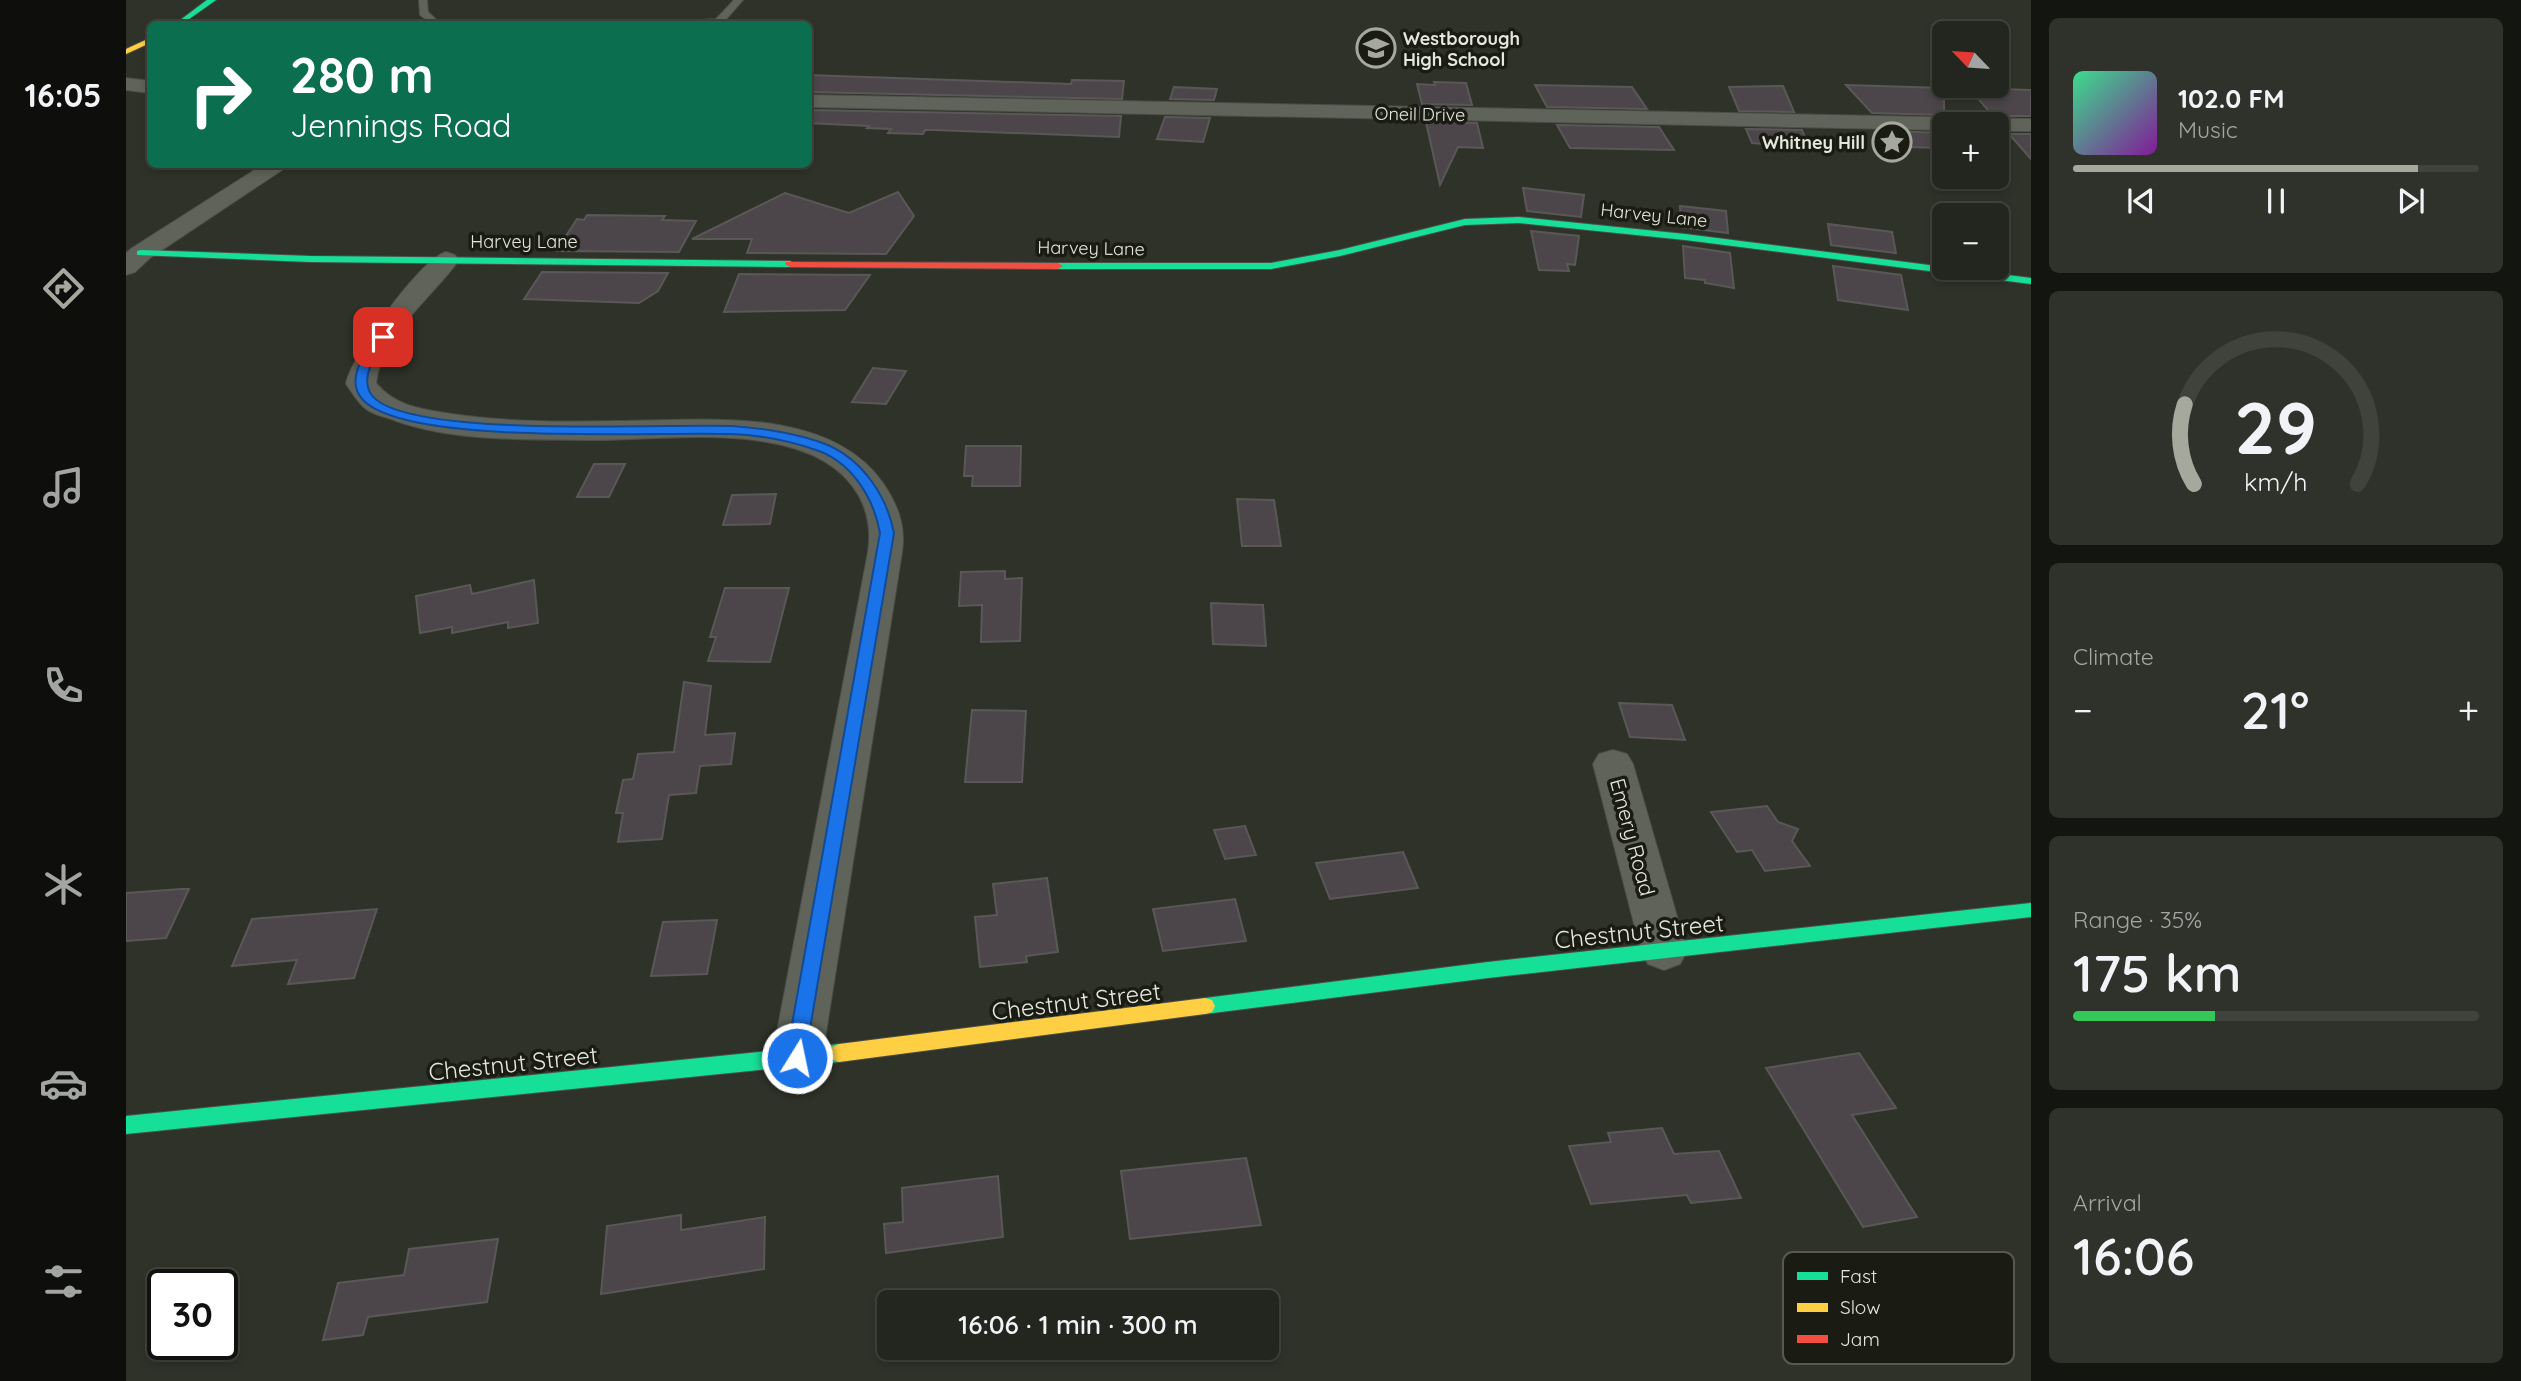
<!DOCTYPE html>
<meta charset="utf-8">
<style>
:root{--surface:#23261e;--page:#2f322b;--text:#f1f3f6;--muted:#a3a5a4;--line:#40433c;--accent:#a5a89d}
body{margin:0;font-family:Quicksand,sans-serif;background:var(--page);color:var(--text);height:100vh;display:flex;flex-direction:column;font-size:26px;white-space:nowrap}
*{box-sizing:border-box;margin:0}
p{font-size:23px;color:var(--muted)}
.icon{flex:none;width:38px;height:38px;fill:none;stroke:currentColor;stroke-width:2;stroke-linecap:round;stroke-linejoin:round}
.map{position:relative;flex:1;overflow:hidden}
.sheet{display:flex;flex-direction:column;gap:18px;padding:18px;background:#131510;width:490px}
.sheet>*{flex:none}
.banner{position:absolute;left:21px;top:21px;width:665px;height:147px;border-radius:10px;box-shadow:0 4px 10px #0003,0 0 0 2px var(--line);background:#0b6e4f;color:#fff;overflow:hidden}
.needle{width:46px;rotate:295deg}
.buttons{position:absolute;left:1806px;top:21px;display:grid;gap:14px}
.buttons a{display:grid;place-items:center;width:77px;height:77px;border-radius:10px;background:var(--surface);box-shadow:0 4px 10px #0003,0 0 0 2px var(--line);font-size:35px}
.speed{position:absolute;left:21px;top:1269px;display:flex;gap:14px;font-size:35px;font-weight:700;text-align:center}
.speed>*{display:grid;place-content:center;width:91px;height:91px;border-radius:50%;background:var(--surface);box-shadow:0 4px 10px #0003,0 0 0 2px var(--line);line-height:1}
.speed .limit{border:4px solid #111;border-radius:10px;background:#fff;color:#111}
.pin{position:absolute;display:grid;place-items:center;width:60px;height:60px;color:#fff;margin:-30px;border-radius:14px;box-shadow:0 4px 10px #0006}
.me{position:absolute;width:77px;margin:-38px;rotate:10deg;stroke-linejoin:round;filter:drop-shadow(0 0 5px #0008)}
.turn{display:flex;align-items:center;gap:24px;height:147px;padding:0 28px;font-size:32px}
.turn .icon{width:91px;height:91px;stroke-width:2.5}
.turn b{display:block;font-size:49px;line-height:60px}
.big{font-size:52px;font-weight:600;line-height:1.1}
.sheet .widget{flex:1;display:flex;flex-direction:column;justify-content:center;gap:10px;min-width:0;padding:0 24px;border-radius:10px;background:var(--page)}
.sheet .dial{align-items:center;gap:0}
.dial svg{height:182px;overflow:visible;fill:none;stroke:var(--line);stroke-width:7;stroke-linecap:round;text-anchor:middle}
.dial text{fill:var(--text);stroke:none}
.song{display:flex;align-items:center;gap:21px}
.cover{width:84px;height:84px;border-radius:10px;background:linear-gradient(135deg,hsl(150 70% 55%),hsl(290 70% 35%))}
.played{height:7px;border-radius:4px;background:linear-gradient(90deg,var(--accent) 85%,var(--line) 85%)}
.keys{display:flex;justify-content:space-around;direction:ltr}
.heat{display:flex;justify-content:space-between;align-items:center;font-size:38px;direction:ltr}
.charge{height:10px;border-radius:5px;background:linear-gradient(90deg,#34c759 35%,var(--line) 0)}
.trip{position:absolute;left:751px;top:1290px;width:402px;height:70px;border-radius:10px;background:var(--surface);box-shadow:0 4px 10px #0003,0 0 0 2px var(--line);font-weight:600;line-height:70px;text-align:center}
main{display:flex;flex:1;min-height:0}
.tab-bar{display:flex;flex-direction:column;width:126px;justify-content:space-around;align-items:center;background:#0e0f0c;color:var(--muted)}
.tab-bar .icon{width:49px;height:49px}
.tab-bar .on{color:var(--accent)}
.tab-bar b{font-size:32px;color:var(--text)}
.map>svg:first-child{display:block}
</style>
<main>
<nav class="tab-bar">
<b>16:05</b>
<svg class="icon on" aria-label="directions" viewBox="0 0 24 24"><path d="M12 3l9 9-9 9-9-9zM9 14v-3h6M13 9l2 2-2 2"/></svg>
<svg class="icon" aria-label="music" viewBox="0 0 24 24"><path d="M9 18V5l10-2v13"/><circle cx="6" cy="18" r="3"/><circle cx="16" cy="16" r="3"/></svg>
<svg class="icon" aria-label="phone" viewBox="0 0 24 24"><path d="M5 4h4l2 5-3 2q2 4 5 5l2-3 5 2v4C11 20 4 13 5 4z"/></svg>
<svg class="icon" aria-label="climate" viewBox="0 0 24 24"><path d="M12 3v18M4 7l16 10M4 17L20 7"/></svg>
<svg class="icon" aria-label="car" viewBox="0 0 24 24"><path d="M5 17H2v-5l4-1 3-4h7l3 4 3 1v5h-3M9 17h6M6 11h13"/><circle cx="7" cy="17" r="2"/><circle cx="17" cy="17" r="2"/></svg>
<svg class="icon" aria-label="filters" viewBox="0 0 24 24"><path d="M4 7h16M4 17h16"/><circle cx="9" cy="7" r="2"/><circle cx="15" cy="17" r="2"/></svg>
</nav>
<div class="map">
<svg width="1905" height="1381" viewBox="0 0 1905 1381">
<rect width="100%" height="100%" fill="#2f3228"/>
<path fill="#4c464a" stroke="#595857" stroke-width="2" d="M 682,75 L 945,84 L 946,80 L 998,81 L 996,99 L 682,92 Z
M 1308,82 L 1340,83 L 1346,105 L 1296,104 L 1291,84 L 1309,85 Z
M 1409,85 L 1506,87 L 1521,109 L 1421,107 Z
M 1720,85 L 1818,88 L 1818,115 L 1746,113 Z
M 1657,86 L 1668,112 L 1613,111 L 1603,87 Z
M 1048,87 L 1091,89 L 1088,100 L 1044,99 Z
M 1843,88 L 1905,90 L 1905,116 L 1867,116 Z
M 682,110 L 995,116 L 993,137 L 809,130 L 799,130 L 797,134 L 762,133 L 765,129 L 741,128 L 743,126 L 682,123 Z
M 1039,117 L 1084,118 L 1077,142 L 1031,139 Z
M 1300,122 L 1351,123 L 1357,148 L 1332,147 L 1314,185 Z
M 1431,125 L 1533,127 L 1548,150 L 1444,148 Z
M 1620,129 L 1676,130 L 1683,148 L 1626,143 Z
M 1763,131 L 1818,133 L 1818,148 L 1777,147 Z
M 1883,134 L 1905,134 L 1905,159 Z
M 1397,188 L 1458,195 L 1455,217 L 1401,211 Z
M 772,192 L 788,216 L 760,254 L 621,253 L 626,239 L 566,239 L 659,193 L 723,213 Z
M 1554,206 L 1600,211 L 1602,233 L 1555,227 Z
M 461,215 L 539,216 L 536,220 L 570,221 L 553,252 L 430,251 L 451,219 L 458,220 Z
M 1702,224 L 1766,232 L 1770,253 L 1705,245 Z
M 1405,231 L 1453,236 L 1449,265 L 1441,264 L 1443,271 L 1413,270 Z
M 1557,246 L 1604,253 L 1608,288 L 1579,283 L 1579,280 L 1559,278 Z
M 1707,266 L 1775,275 L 1782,310 L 1712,300 Z
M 416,272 L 542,273 L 532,291 L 513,303 L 398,299 Z
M 613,274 L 744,275 L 719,310 L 598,312 Z
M 747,368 L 780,371 L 760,404 L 726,402 Z
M 840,446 L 895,446 L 894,486 L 846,486 L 847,476 L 838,476 Z
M 468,464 L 499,464 L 483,497 L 451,497 Z
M 650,494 L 644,524 L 597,525 L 606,495 Z
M 1111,499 L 1148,500 L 1155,546 L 1116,546 Z
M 879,571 L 879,579 L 896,578 L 894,641 L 855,642 L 856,605 L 833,606 L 835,572 Z
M 408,580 L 412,623 L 382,628 L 382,622 L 326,633 L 326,627 L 294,633 L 290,596 L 344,585 L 346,594 Z
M 599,588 L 663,588 L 644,662 L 582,661 L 590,637 L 584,637 Z
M 1085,603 L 1137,605 L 1140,646 L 1087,644 Z
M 558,682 L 585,686 L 579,735 L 609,733 L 605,764 L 574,766 L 570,793 L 543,795 L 536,839 L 492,842 L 497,813 L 490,813 L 497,780 L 507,779 L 512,754 L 548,752 Z
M 1493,703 L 1546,705 L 1559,740 L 1504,737 Z
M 846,710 L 900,711 L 896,782 L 839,782 Z
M 1641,806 L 1652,822 L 1672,829 L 1666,841 L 1684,866 L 1639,871 L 1626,850 L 1611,852 L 1585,812 Z
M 1119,826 L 1130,855 L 1099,859 L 1088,830 Z
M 1277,852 L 1292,888 L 1204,899 L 1190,863 Z
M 921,878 L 932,952 L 900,956 L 901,962 L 854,967 L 849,917 L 871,915 L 867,884 Z
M 56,889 L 63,889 L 40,938 L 0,941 L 0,893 Z
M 1109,899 L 1120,941 L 1037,951 L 1027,909 Z
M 251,909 L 228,978 L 162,984 L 171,960 L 106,966 L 126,919 Z
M 591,920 L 581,974 L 525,976 L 537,922 Z
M 1733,1053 L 1770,1108 L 1726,1115 L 1791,1217 L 1737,1227 L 1640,1068 Z
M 1536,1128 L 1548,1154 L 1593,1151 L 1615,1198 L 1565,1203 L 1561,1195 L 1465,1204 L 1443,1146 L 1485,1142 L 1482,1133 Z
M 1120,1158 L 1135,1225 L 1004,1239 L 995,1171 Z
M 872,1176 L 877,1237 L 760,1253 L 758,1224 L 777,1222 L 776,1188 Z
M 555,1215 L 555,1230 L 639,1217 L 638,1269 L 475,1294 L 481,1226 Z
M 372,1239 L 361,1302 L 242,1317 L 237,1335 L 197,1340 L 212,1283 L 278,1275 L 283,1249 Z"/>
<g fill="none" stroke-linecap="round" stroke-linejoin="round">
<g stroke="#4b4e46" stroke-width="2">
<path id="lane" d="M 293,0 L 301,0 L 302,12 L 315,24 L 306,24 L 294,15 Z
M 608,0 L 617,0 L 596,24 L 554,24 L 559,21 L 590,19 Z"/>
</g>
<g stroke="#4b4e46" stroke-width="2">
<path id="street" d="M 0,78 L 24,81 L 24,93 L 0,90 Z
M 682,95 L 1905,119 L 1905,131 L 1871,131 L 1871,124 L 1818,124 L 1818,130 L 682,107 Z
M 138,164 L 165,164 L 24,258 L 9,272 L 0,275 L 0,253 L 6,248 Z
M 320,252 L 329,255 L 333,260 C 306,298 256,334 250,383 C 270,407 296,409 326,414 C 379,422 435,422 490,421 C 574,421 701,404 757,483 C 772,505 780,526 776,552 L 696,1058 L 689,1073 L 671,1079 L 653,1073 L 646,1058 L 742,552 C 745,532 743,515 733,496 C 689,416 541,441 465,440 C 402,439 330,442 270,421 C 261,417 247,415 240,409 C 232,403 226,392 220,384 C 225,356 294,259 320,252 Z
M 1487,750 L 1501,754 L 1507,764 L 1561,951 L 1554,964 L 1538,970 L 1522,964 L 1515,951 L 1467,764 L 1473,754 Z"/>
</g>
<g stroke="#4b4e46" stroke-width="2">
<path id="fast" d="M 81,0 L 90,0 L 56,24 L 49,24 Z
M 1393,217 L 1559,234 L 1905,278 L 1905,284 L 1559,240 L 1393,223 L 1339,225 L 1214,256 L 1145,269 L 932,269 L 927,266 L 932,263 L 1145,263 L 1214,250 L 1339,219 Z
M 15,250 L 184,256 L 664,261 L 669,264 L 664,267 L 184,262 L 11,255 L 11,251 Z
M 1905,903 L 1905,917 L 1362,978 L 1079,1014 L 1072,1012 L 1069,1006 L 1072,1000 L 1079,998 L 1362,962 Z
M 713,1044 L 720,1047 L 723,1053 L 720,1059 L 713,1062 L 0,1134 L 0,1116 Z"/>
</g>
<g stroke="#4b4e46" stroke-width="2">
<path id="slow" d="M 24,38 L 24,43 L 0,54 L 0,49 Z
M 1079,998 L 1086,1000 L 1089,1006 L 1086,1012 L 1079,1014 L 713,1062 L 706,1059 L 703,1053 L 706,1047 L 713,1044 Z"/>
</g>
<g stroke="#4b4e46" stroke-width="2">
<path id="jam" d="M 660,262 L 932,263 L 937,266 L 932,269 L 664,267 L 659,264 Z"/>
</g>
<use href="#lane" fill="#606359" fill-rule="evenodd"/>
<use href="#street" fill="#606359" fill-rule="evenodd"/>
<use href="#fast" fill="#16e098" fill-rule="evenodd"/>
<use href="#slow" fill="#ffcf43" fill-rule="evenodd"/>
<use href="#jam" fill="#f24e42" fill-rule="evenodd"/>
</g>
<path fill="#1a73e8" stroke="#114b97" stroke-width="2" d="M 253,335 L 263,337 C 252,352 233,375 245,394 C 275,440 545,423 606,426 C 635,428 677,434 704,446 C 738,462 761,497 768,533 L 678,1064 L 671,1066 L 663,1064 L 660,1058 L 754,533 C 748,499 727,464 693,451 C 665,441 634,435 604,434 C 532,431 283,447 237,400 C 218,380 239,352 253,335 Z"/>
<defs>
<g id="school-ring" transform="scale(2.0125)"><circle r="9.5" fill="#1a1c14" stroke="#a5a89d" stroke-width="1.5"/><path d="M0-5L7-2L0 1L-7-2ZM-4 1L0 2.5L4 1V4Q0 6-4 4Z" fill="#a5a89d"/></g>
<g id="sight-ring" transform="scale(2.0125)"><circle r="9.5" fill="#1a1c14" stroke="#a5a89d" stroke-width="1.5"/><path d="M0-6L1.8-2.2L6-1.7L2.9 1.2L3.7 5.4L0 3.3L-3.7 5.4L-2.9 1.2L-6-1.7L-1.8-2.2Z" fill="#a5a89d"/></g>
</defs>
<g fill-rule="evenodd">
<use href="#school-ring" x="1250" y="48"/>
<use href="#sight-ring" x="1766" y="142"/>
</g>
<g text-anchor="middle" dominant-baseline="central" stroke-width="7" stroke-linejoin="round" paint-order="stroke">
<g font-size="18" font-weight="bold" fill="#e4e7dc" stroke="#1a1c14" text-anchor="start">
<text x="1277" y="38">Westborough<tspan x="1277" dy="21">High School</tspan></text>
<text x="1739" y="142" text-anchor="end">Whitney Hill</text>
</g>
<g font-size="18" fill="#e4e7dc" stroke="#1a1c14">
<text transform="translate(1294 114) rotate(1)">Oneil Drive</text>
<text transform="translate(1528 215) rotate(6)">Harvey Lane</text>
<text x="398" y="241">Harvey Lane</text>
<text transform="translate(965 248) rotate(1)">Harvey Lane</text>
</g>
<g font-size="21" fill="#e4e7dc" stroke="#1a1c14">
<text transform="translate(1507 837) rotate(75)">Emery Road</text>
</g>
<g font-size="24" fill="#e4e7dc" stroke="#1a1c14">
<text transform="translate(1513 931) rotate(-6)">Chestnut Street</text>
<text transform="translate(950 1001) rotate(-7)">Chestnut Street</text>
<text transform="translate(387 1063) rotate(-6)">Chestnut Street</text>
</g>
</g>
<rect x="1657" y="1252" width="231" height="112" rx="10" fill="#1a1c14" stroke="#575950" stroke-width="2"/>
<rect x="1671" y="1272" width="31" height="8" fill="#16e098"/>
<rect x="1671" y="1303" width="31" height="9" fill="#ffcf43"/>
<rect x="1671" y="1335" width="31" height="8" fill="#f24e42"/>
<g font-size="19" fill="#e4e7dc">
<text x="1714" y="1283">Fast</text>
<text x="1714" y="1314">Slow</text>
<text x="1714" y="1346">Jam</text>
</g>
</svg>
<div class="buttons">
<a><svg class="needle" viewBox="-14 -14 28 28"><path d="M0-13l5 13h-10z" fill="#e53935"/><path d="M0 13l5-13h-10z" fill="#a3a5a4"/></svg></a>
<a>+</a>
<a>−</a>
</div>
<div class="speed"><div class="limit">30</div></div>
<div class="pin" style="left:257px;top:337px;background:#d93025"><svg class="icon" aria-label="arrive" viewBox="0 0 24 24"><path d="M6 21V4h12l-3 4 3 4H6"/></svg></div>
<svg class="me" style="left:671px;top:1058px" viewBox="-20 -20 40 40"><circle r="17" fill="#1a73e8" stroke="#fff" stroke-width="3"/><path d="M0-11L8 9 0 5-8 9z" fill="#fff"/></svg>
<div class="trip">16:06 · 1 min · 300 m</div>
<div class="banner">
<div class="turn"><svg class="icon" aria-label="right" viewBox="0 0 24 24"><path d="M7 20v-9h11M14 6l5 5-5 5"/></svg><div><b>280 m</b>Jennings Road</div></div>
</div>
</div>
<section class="sheet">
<div class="widget">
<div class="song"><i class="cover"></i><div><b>102.0 FM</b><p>Music</p></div></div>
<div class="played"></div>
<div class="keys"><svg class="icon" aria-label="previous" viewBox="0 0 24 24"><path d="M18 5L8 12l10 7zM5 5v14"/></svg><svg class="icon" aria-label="pause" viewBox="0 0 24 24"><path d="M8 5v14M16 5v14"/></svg><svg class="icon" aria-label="next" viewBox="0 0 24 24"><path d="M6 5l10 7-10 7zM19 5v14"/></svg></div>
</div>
<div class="widget dial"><svg viewBox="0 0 100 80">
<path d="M14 69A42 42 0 1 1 86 69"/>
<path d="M14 69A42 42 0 0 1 10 34" stroke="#a5a89d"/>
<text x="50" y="56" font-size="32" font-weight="700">29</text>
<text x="50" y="72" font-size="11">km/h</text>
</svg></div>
<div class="widget"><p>Climate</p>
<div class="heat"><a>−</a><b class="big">21°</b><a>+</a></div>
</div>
<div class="widget"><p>Range · 35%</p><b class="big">175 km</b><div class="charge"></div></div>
<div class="widget"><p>Arrival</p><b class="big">16:06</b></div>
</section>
</main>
